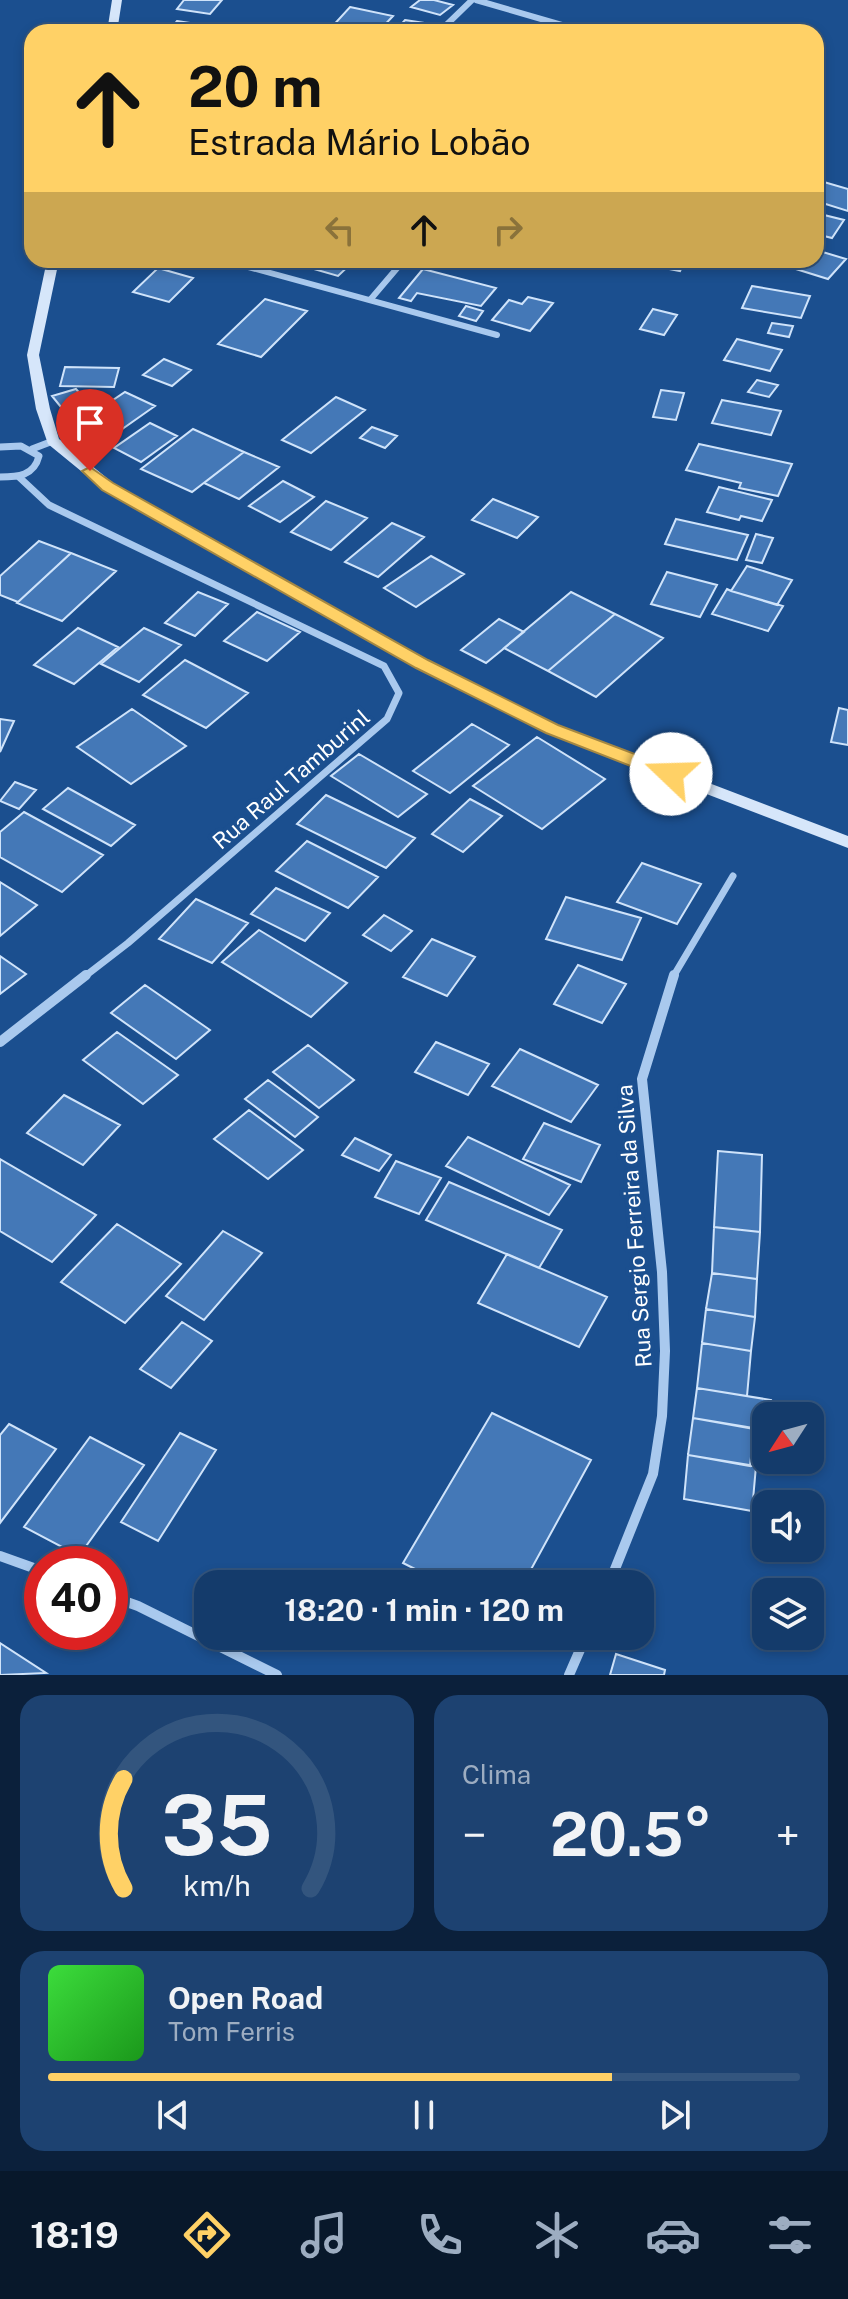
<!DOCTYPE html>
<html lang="pt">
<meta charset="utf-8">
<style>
:root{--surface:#143b6b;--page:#1d4271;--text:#f1f3f6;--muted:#9dadc1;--line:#33557e;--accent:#ffd166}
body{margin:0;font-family:"Public Sans",sans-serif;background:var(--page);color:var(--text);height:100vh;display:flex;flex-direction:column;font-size:30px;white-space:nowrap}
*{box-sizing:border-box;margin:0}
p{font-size:26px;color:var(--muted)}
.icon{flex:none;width:44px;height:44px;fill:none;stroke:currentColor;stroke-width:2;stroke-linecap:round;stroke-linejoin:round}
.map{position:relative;height:1675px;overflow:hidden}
.drawer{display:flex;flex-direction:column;gap:20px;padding:20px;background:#0b203b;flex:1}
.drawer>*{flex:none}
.banner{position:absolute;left:24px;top:24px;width:800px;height:244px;border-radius:24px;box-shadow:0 4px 12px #0003,0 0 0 2px var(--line);background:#ffd166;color:#111;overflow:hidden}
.needle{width:52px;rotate:234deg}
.controls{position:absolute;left:752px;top:1402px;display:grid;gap:16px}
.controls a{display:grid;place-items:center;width:72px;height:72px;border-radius:16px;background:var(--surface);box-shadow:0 4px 12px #0003,0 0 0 2px var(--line);font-size:40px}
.speed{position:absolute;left:24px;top:1546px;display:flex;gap:16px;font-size:40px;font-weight:700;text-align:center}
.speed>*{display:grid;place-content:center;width:104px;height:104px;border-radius:50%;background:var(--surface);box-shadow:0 4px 12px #0003,0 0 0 2px var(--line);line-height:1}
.speed .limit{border:12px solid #d22;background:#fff;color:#111}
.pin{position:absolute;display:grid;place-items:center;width:68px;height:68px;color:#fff;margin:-82px -34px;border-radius:50% 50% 50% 0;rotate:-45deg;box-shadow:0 0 8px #0007}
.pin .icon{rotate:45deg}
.me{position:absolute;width:88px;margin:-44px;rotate:291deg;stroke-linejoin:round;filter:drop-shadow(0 0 6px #0008)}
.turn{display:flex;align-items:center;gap:28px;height:168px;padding:0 32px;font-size:36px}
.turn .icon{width:104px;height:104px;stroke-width:2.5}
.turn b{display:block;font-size:56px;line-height:68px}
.lanes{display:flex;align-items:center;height:76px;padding:0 32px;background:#0003;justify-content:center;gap:40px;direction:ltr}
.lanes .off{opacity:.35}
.big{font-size:60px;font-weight:700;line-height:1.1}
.drawer .widget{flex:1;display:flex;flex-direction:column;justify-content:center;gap:12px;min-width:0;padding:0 28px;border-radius:24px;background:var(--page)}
.drawer .dial{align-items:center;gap:0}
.dial svg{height:208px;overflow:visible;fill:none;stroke:var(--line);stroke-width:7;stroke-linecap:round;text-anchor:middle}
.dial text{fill:var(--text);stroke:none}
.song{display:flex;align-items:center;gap:24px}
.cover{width:96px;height:96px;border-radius:12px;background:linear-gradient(135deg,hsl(120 70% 55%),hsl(120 70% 35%))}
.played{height:8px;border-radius:4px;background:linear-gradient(90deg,var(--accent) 75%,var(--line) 75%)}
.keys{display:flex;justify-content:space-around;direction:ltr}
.heat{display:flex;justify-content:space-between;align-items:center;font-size:44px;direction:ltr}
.drawer .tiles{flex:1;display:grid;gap:20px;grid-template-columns:1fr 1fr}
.widget:last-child{grid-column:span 2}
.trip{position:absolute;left:194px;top:1570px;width:460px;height:80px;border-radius:24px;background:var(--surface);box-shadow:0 4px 12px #0003,0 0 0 2px var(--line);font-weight:700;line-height:80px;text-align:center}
.menu{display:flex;height:128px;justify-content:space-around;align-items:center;background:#08182b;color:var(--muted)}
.menu .icon{width:56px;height:56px}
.menu .current{color:var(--accent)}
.menu b{font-size:36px;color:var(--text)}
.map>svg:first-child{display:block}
</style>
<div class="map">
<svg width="848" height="1675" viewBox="0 0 848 1675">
<rect width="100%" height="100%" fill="#1b4f8f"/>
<path fill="#4478b7" stroke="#cfe3fa" stroke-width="2" d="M 184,0 L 222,0 L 210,14 L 177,9 Z
M 420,0 L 434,0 L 453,5 L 440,15 L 411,7 Z
M 350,7 L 393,16 L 378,32 L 330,29 Z
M 405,20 L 431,24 L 425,32 L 394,32 Z
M 177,21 L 216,27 L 212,32 L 168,32 Z
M 817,180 L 848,189 L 848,211 L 816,201 Z
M 816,213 L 844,220 L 832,238 L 816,234 Z
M 816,250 L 846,259 L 828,279 L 783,265 L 788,260 L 816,260 Z
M 315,260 L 355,260 L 338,276 L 307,267 Z
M 658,260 L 685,260 L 680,271 L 654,266 Z
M 158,268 L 193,278 L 169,302 L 133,292 Z
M 423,269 L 496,288 L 481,306 L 417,293 L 411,301 L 399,298 Z
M 752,286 L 810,296 L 801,318 L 742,308 Z
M 528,297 L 553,303 L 530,331 L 492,320 L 509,300 L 522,304 Z
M 265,299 L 307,311 L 261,357 L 218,344 Z
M 466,306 L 483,311 L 476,321 L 459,316 Z
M 653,309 L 677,315 L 664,335 L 640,329 Z
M 772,323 L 793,326 L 789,337 L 768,333 Z
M 737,339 L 782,350 L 770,371 L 724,360 Z
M 164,359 L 191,370 L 172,386 L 143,375 Z
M 65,367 L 119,368 L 114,387 L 60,386 Z
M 757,380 L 778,385 L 769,397 L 748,392 Z
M 76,389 L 90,405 L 65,412 L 52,396 Z
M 661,390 L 684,393 L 676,420 L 653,417 Z
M 125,392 L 155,406 L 98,446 L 67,431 Z
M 336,397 L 365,410 L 311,453 L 282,440 Z
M 722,400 L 781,411 L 771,435 L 712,423 Z
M 150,423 L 177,436 L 141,462 L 114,448 Z
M 372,427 L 397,436 L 385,448 L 360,438 Z
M 193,429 L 244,452 L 192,492 L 141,469 Z
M 699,444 L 792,464 L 778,496 L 739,488 L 741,483 L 686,470 Z
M 244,452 L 279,467 L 239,499 L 204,483 Z
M 283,481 L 314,497 L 280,522 L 249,506 Z
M 719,487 L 772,500 L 762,521 L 741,516 L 739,520 L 707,512 Z
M 493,499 L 538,517 L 517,538 L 472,520 Z
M 326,501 L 367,518 L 331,550 L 291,532 Z
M 676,519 L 748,535 L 737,560 L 665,544 Z
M 392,523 L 424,537 L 378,577 L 345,562 Z
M 756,534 L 773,538 L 762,563 L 746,560 Z
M 39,541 L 71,553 L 18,602 L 0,595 L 0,576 Z
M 71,553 L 116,571 L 62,621 L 17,603 Z
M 431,556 L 464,574 L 416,607 L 384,588 Z
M 747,566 L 792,580 L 777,605 L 731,591 Z
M 667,572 L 717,585 L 700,617 L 651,604 Z
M 727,589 L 731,591 L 783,606 L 768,631 L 712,614 Z
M 198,592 L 228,604 L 195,636 L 165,623 Z
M 571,592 L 615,614 L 548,671 L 504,648 Z
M 257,612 L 300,632 L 267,661 L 224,641 Z
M 615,614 L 663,638 L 596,697 L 548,671 Z
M 499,619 L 524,632 L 486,663 L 461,650 Z
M 78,628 L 118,647 L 74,684 L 34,665 Z
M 144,628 L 181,645 L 139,682 L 101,664 Z
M 185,660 L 248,693 L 206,728 L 143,695 Z
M 839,708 L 848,710 L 848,745 L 831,742 Z
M 132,709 L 186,746 L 131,784 L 77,747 Z
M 0,719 L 14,721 L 0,752 Z
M 472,724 L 509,745 L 450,793 L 413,771 Z
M 537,737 L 605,779 L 542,829 L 473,786 Z
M 359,754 L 427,794 L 398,817 L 331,776 Z
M 15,782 L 36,790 L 19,809 L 0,801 Z
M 68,788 L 135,825 L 111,846 L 43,809 Z
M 326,795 L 415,838 L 386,868 L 297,824 Z
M 470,799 L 502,816 L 463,852 L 432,834 Z
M 24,812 L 103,855 L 62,892 L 0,857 L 0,832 Z
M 307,841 L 378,877 L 348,908 L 276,871 Z
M 642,863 L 701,884 L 677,924 L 617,902 Z
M 0,882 L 37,905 L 0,936 Z
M 276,888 L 330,913 L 305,941 L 251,914 Z
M 566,897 L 641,918 L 622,960 L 546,939 Z
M 196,899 L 248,923 L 212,963 L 159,939 Z
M 384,915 L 412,931 L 391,951 L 363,935 Z
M 259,930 L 347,983 L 311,1017 L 222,962 Z
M 432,939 L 475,957 L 447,996 L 403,977 Z
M 0,956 L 26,974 L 0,994 Z
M 578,965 L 626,984 L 602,1023 L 554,1004 Z
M 145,985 L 210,1030 L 176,1059 L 111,1013 Z
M 117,1032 L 178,1075 L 143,1104 L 83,1060 Z
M 436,1042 L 489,1064 L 468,1095 L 415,1072 Z
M 308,1045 L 354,1080 L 319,1108 L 273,1072 Z
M 520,1049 L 598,1085 L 571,1122 L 492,1086 Z
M 268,1080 L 318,1117 L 295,1137 L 245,1099 Z
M 64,1095 L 120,1125 L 83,1165 L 27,1133 Z
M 249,1110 L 303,1150 L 268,1179 L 214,1139 Z
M 544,1123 L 600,1145 L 581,1182 L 523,1159 Z
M 468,1137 L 570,1185 L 549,1215 L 446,1166 Z
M 355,1138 L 391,1155 L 379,1171 L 342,1155 Z
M 718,1151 L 762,1155 L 760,1232 L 714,1227 Z
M 0,1159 L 96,1215 L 52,1262 L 0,1231 Z
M 396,1161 L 441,1178 L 419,1214 L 375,1197 Z
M 449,1182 L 562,1230 L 539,1268 L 426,1220 Z
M 117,1224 L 181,1264 L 125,1323 L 61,1282 Z
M 714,1227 L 760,1232 L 757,1279 L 712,1273 Z
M 223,1231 L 262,1253 L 204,1320 L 166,1296 Z
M 507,1254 L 607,1297 L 579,1347 L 478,1303 Z
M 712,1273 L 757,1279 L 755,1317 L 706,1309 Z
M 706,1309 L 755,1317 L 751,1351 L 702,1343 Z
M 182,1322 L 212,1341 L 171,1388 L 140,1369 Z
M 702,1343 L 751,1351 L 747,1396 L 697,1388 Z
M 697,1388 L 771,1400 L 766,1430 L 693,1418 Z
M 492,1413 L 591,1460 L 523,1584 L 445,1584 L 403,1563 Z
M 693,1418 L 754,1429 L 750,1466 L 688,1455 Z
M 9,1424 L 56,1449 L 0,1523 L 0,1435 Z
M 180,1433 L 216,1450 L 158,1541 L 121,1522 Z
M 90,1437 L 144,1465 L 79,1556 L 24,1527 Z
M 688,1455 L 756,1466 L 752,1511 L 684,1499 Z
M 0,1643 L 46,1673 L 0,1675 Z
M 616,1654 L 665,1670 L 664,1675 L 610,1675 Z"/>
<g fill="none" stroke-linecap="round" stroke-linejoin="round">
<path stroke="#a9c9ee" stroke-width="6" d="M 476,0 L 579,30 L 577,32
M 439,32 L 472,0
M 223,260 L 497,335
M 370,300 L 404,260"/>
<path stroke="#a9c9ee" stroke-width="7" d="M 0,447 L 21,446 L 39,456 C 34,476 18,477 0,477
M 32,449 L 53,441
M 19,477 L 49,505 L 384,666 L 399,693 L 387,719 L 128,943 L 84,977
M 673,977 L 733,876"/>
<path stroke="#a9c9ee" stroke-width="10" d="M 0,1042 L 86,975
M 0,1556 L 42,1571
M 609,1584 L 653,1474 L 662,1416 L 665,1351 L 662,1272 L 642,1079 L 674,975
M 110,1596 L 138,1606 L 277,1675
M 569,1675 L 586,1636"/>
<path fill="#d6e6fa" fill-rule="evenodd" d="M 112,0 L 122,0 L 117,32 L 107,32 Z
M 47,260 L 59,260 L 39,355 L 50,409 L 59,439 L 113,483 L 427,661 L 557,725 L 848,836 L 848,848 L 547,733 L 417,667 L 103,489 L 48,444 L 36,409 L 27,355 Z"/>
</g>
<path fill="#ffd166" stroke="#a68842" stroke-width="2" d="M 90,467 L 113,483 L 428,660 L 558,725 L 677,770 L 679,774 L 671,780 L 664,779 L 546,733 L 416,668 L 102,490 L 82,471 Z"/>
<g text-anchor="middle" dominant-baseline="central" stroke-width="8" stroke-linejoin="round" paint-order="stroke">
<g font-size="22" fill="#fff" stroke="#1b4f8f">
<text transform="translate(291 779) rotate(-41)">Rua Raul Tamburinl</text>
<text transform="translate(634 1226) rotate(-94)">Rua Sergio Ferreira da Silva</text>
</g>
</g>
</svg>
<div class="controls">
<a><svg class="needle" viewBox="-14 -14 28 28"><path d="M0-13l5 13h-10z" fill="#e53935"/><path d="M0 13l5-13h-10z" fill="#9dadc1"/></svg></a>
<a><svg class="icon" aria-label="sound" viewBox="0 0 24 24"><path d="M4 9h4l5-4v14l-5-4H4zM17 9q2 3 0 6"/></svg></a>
<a><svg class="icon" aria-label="layers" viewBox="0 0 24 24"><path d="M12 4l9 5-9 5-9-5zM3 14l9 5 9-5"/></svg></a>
</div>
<div class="speed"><div class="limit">40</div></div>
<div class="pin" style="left:90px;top:471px;background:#d93025"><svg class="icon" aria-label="arrive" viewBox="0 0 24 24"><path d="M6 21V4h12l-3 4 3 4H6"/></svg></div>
<svg class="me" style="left:671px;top:774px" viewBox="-20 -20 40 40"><circle r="19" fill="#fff"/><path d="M0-13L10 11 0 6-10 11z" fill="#ffd166"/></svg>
<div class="trip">18:20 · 1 min · 120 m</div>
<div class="banner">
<div class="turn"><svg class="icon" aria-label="ahead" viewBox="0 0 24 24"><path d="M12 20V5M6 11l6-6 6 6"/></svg><div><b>20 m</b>Estrada Mário Lobão</div></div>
<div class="lanes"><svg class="icon off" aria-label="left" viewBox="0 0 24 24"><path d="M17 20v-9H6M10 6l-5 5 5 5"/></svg><svg class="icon" aria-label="ahead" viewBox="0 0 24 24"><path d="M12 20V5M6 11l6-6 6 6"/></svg><svg class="icon off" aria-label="right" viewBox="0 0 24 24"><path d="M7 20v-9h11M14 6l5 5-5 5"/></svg></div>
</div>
</div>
<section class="drawer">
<div class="tiles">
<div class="widget dial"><svg viewBox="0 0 100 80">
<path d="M14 69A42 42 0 1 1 86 69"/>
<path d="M14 69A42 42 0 0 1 14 27" stroke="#ffd166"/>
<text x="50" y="56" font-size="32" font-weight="700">35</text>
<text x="50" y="72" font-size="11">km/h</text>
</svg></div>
<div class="widget"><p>Clima</p>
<div class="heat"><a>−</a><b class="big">20.5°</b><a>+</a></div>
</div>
<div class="widget">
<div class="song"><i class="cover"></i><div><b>Open Road</b><p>Tom Ferris</p></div></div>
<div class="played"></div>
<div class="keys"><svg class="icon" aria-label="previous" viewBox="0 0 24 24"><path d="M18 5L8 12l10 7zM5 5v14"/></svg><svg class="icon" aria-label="pause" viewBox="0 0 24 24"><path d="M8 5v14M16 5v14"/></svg><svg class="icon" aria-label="next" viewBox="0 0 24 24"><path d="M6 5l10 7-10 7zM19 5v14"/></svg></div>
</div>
</div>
</section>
<nav class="menu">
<b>18:19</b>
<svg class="icon current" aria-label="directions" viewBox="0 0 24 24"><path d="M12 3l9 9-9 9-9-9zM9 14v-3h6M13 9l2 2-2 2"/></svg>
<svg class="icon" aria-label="music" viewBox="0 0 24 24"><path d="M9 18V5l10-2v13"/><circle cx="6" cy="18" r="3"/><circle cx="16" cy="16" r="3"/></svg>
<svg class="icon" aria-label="phone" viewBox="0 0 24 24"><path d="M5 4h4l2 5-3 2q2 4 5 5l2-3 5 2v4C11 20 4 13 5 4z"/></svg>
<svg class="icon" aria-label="climate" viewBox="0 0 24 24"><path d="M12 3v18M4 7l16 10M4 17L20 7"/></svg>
<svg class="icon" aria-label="car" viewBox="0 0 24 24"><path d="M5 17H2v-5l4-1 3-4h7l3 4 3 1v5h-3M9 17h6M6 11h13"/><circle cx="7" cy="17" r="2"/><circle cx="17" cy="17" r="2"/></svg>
<svg class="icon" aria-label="filters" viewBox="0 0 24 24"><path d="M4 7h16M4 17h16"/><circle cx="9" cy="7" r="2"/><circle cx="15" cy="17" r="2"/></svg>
</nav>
